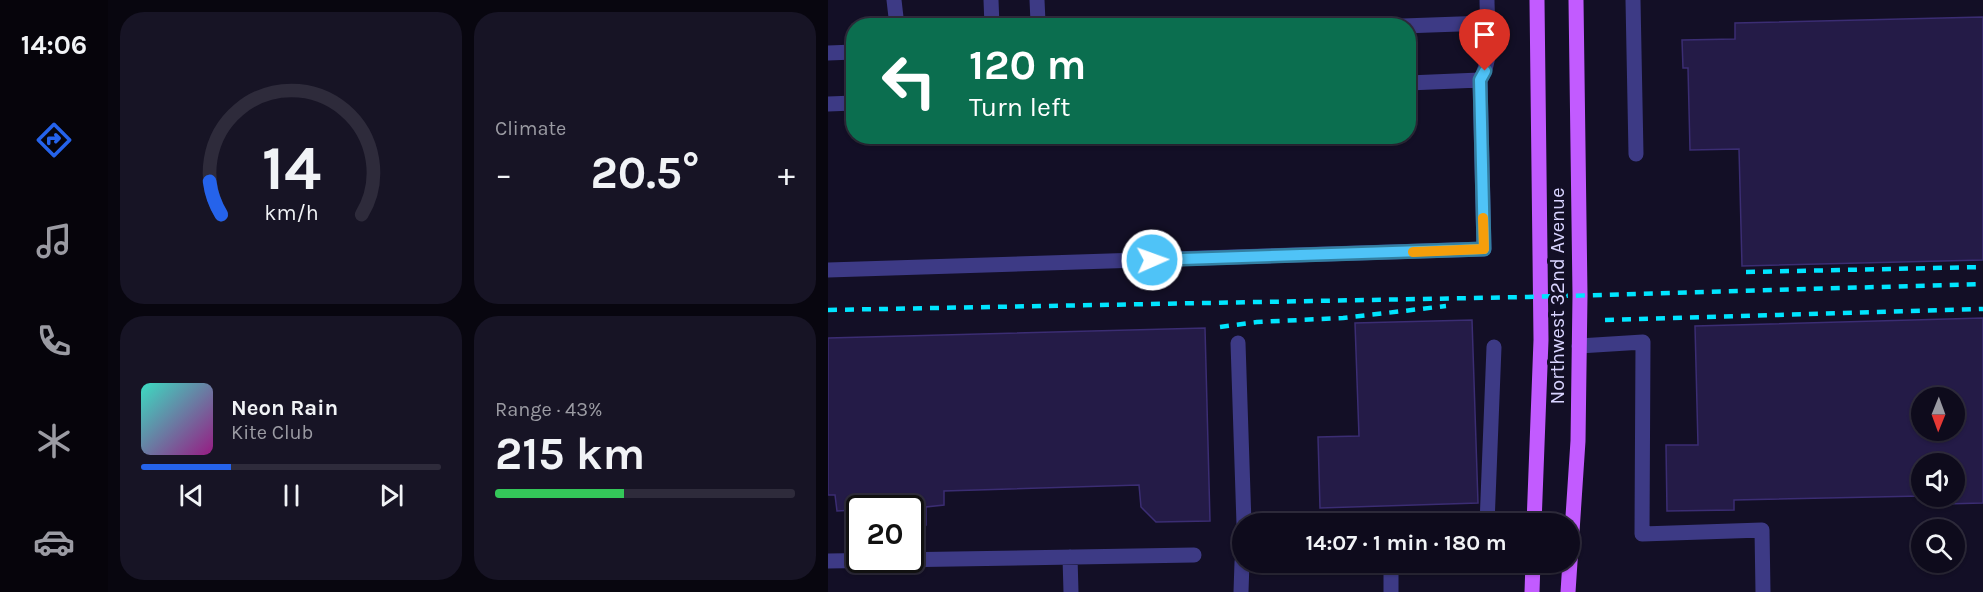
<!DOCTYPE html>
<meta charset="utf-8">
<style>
:root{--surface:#0e0b1c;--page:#171425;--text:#f1f3f6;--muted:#9b9ba3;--line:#2e2b3b;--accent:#2563eb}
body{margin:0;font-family:Karla,sans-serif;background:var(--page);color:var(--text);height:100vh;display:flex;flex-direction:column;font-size:22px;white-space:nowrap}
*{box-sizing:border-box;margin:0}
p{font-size:20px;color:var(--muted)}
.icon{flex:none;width:33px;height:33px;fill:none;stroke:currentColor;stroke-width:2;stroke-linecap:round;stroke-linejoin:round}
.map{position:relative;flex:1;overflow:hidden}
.sheet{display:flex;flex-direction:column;gap:12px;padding:12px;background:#08060f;width:720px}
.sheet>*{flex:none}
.guide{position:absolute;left:18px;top:18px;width:570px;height:126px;border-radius:24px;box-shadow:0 2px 4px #0004,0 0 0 2px var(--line);background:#0b6e4f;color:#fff;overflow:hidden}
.needle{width:39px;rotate:181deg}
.controls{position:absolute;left:1083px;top:387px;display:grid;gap:12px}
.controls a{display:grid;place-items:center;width:54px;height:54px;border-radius:50%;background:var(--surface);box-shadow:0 2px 4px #0004,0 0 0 2px var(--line);font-size:30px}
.speed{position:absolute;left:18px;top:495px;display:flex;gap:12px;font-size:30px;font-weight:700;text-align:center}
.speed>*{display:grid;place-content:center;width:78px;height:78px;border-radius:50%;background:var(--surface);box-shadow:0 2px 4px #0004,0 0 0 2px var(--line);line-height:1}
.speed .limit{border:3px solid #111;border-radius:9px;background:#fff;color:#111}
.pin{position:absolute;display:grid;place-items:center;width:51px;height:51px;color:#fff;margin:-62px -26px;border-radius:50% 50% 50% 0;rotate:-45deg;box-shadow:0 0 6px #0007}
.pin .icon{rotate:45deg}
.me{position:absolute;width:66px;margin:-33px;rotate:88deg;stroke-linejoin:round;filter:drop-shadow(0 0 4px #0008)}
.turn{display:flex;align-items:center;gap:21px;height:126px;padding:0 24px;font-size:27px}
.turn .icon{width:78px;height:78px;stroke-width:2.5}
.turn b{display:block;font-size:42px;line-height:51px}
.big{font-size:45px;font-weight:700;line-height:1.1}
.sheet .card{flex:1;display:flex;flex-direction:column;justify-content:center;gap:9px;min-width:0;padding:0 21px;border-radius:24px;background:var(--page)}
.sheet .dial{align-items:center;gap:0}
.dial svg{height:156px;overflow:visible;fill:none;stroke:var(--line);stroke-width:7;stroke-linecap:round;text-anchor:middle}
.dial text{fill:var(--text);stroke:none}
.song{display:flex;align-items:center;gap:18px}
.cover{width:72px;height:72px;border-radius:9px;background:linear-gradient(135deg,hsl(170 70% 55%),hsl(310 70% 35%))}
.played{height:6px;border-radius:3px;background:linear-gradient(90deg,var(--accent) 30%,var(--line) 30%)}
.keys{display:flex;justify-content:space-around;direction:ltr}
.heat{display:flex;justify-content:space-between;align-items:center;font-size:33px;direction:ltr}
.charge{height:9px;border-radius:4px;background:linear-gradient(90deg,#34c759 43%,var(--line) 0)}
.sheet .tiles{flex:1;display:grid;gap:12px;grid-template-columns:repeat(2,1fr)}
.trip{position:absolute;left:404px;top:513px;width:348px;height:60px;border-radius:30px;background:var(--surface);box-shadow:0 2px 4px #0004,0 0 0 2px var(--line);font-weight:700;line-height:60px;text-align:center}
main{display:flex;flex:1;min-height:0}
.menu{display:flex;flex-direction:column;width:108px;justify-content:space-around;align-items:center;background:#06040b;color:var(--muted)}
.menu .icon{width:42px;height:42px}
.menu .active{color:var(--accent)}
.menu b{font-size:27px;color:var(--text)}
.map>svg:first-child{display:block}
</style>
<main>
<nav class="menu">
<b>14:06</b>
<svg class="icon active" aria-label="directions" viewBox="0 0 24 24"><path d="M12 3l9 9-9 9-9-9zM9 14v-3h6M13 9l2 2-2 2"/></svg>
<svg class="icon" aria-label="music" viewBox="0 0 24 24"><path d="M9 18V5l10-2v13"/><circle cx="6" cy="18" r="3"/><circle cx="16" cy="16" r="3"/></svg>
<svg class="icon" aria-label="phone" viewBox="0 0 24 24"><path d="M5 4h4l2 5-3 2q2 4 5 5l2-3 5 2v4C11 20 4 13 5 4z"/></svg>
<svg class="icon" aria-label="climate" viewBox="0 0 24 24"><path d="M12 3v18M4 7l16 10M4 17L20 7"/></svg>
<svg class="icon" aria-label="car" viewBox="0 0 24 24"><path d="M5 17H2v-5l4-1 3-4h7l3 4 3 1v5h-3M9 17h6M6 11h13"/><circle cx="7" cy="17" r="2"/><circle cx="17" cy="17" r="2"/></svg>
</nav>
<section class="sheet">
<div class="tiles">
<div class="card dial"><svg viewBox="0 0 100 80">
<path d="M14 69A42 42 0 1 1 86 69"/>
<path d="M14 69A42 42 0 0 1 8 52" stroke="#2563eb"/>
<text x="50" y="56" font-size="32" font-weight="700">14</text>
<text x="50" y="72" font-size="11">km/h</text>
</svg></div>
<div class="card"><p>Climate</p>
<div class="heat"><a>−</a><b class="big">20.5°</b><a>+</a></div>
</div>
<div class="card">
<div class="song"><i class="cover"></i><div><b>Neon Rain</b><p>Kite Club</p></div></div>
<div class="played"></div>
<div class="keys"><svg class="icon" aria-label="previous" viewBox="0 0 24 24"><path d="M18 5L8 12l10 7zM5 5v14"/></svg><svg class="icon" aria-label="pause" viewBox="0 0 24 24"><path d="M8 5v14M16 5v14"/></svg><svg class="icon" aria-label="next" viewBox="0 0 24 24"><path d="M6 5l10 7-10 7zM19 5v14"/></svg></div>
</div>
<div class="card"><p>Range · 43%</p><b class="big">215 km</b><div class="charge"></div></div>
</div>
</section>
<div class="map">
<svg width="1155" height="592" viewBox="0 0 1155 592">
<rect width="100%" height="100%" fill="#130f26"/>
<path fill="#241b47" stroke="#3b2d73" stroke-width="1.5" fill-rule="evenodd" d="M 1155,17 L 1155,260 L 914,266 L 911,149 L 862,150 L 860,68 L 855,68 L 854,40 L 907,39 L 907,23 Z
M 1155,318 L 1155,503 L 1116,504 L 1116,496 L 1126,496 L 1126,464 L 1094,464 L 1094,496 L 906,500 L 906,510 L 839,511 L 838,445 L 870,445 L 867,326 ZM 1094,398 L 1126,398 L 1126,430 L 1094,430 Z
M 644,320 L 650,503 L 492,508 L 490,437 L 531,436 L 527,323 Z
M 377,328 L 382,521 L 328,522 L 313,507 L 311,485 L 116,491 L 116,505 L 98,507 L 98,525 L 82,525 L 82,508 L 32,508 L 32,527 L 27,528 L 27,510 L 9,511 L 7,495 L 0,495 L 0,338 Z"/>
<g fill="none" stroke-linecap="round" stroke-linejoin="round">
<path stroke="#3d3a85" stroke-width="15" d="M 66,0 L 69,26
M 163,0 L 164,26
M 209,0 L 210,22 L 213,26
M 805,0 L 808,154
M 575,26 L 659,23
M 0,53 L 26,52
M 652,80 C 666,57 659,26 659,0
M 0,104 L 26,103
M 0,270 L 656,249 L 652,80 L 580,83
M 410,343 L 416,524
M 751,346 L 815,342 L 814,534 L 934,530 L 935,592
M 659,524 L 666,347
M 242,557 L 243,592
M 0,561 L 366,555
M 563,562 L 563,592
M 413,592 L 414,562"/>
<path stroke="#c25bff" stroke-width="15" d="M 706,524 L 713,340 L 709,0
M 704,592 L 705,562
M 740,592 L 750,441 L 752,295 L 748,0"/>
<path stroke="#00e5ff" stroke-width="4.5" stroke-dasharray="9 8" stroke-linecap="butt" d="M 918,272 L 1155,267
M 0,310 L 700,297 L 1155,284
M 777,320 L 1155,309
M 392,327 L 429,322 L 515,318 L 618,306"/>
</g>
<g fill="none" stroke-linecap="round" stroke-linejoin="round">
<g stroke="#337fa1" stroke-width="15">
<path id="route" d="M 324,260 L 656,249 L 652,80 L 657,71"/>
</g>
<use href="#route" stroke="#4fc3f7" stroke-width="10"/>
<path stroke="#f59e0b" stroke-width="10" d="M 585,252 L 656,249 L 655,218"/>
</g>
<g text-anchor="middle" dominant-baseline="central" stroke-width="6" stroke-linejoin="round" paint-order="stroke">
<g font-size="20" fill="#d9d4ff" stroke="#130f26">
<text transform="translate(729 296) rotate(-90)">Northwest 32nd Avenue</text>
</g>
</g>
</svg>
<div class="controls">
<a><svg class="needle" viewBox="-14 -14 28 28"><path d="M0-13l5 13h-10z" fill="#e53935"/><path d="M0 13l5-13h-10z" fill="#9b9ba3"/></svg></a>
<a><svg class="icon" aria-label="sound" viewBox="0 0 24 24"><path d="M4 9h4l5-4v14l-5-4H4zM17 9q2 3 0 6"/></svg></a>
<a><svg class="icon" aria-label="search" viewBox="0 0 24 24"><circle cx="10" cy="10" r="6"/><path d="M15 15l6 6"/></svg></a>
</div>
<div class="speed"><div class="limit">20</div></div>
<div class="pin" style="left:657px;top:71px;background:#d93025"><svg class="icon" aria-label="arrive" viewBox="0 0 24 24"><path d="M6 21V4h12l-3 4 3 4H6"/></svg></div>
<svg class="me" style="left:324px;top:260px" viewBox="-20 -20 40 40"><circle r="17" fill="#4fc3f7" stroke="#fff" stroke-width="3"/><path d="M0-11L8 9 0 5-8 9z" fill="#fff"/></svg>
<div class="trip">14:07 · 1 min · 180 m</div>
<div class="guide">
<div class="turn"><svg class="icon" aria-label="left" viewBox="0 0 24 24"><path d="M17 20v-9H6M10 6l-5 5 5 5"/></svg><div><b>120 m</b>Turn left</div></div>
</div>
</div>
</main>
